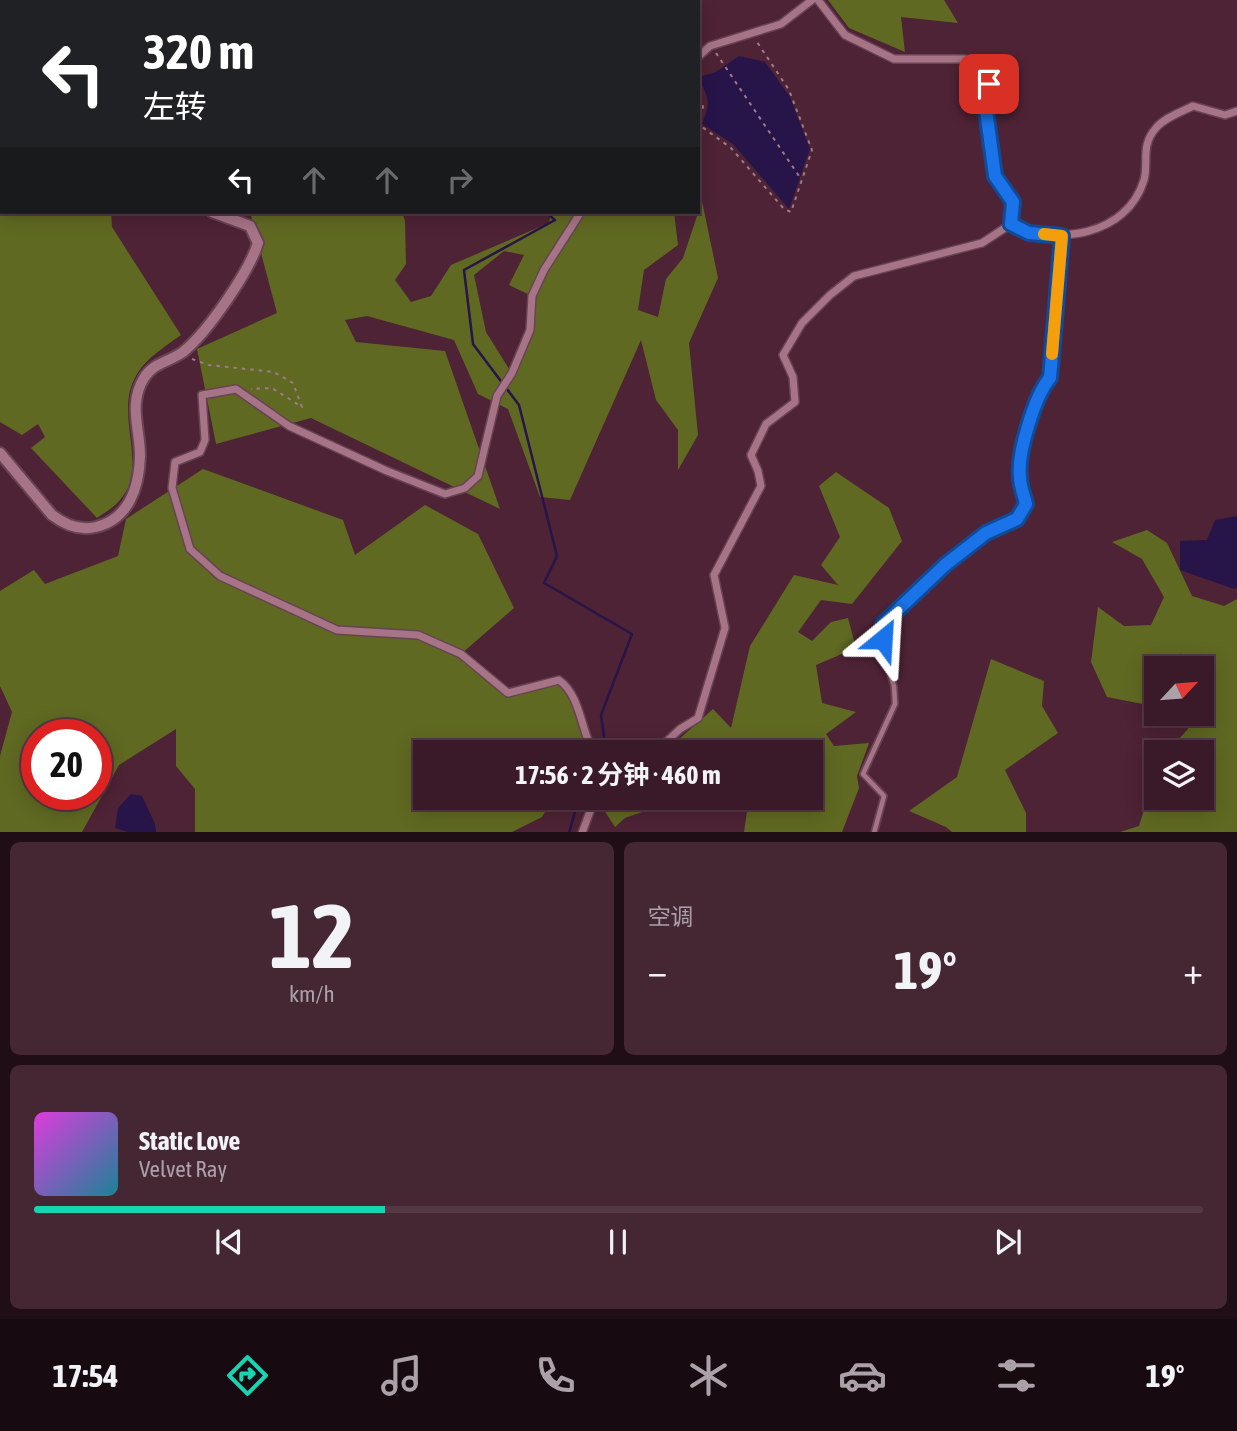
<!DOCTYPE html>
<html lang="zh">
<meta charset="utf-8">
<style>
:root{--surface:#3a1a28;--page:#452734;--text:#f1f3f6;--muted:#aba1a8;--line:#543845;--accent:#15d5b3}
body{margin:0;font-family:"Asap Condensed","Noto Sans SC",sans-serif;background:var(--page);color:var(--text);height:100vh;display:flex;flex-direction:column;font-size:26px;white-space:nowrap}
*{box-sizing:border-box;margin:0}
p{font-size:23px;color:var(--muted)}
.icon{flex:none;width:38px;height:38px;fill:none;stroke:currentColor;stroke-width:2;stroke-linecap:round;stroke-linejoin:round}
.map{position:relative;height:832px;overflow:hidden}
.drawer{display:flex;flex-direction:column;gap:10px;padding:10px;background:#200e16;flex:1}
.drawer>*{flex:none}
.top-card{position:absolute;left:0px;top:0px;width:700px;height:214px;box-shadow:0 4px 18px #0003,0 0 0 2px var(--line);background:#202124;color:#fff;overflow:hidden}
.needle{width:46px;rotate:64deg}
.tools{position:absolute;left:1144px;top:656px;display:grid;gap:14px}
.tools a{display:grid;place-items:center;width:70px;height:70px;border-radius:0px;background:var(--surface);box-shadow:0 4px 18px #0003,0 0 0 2px var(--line);font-size:35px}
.speed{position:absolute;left:21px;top:719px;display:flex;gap:14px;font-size:35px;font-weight:700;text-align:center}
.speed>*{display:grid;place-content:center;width:91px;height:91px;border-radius:50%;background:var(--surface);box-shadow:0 4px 18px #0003,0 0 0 2px var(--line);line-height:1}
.speed .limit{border:10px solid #d22;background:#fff;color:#111}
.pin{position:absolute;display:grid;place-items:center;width:60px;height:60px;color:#fff;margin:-30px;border-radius:14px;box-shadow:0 4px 10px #0006}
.me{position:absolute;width:77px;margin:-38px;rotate:27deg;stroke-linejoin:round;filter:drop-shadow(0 0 5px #0008)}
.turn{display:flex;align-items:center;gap:24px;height:147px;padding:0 28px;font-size:32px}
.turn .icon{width:91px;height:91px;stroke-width:2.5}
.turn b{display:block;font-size:49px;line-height:60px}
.lanes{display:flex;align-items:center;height:66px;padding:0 28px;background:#0003;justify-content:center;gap:35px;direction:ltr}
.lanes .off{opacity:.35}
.big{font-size:52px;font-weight:700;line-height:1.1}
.drawer .card{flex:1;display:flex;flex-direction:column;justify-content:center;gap:10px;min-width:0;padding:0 24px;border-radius:10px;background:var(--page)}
.drawer .dial{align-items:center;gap:0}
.dial b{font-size:91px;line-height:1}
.song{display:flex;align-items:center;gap:21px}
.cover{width:84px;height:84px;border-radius:10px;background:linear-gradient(135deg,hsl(300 70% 55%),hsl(190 70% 35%))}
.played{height:7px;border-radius:4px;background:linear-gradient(90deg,var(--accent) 30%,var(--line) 30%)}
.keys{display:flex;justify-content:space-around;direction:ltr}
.heat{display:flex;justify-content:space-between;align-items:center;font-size:38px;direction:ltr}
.drawer .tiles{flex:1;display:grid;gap:10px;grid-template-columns:1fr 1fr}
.card:last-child{grid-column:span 2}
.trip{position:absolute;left:413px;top:740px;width:410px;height:70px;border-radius:0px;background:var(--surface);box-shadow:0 4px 18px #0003,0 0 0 2px var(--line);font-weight:700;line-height:70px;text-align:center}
.menu{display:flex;height:112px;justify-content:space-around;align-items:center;background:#170a10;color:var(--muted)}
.menu .icon{width:49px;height:49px}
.menu .selected{color:var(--accent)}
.menu b{font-size:32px;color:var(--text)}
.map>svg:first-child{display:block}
</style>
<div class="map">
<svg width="1237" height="833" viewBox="0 0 1237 833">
<rect width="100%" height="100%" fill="#4e2335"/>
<path fill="#606922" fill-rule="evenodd" d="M 0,0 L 72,0 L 2,2 L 2,212 L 111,212 L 112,227 L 181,335 C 163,348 143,360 134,380 C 115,417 150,469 119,501 C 113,508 104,513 97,518 L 31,448 L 45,437 L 38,424 L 22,435 L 0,422 Z
M 828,0 L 944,0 L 958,23 L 901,17 L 905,52 L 849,28 Z
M 702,201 L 718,278 L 689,343 L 698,435 L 678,470 L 678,430 L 656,400 L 641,340 L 570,500 L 540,497 L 508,409 L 478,394 L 454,340 L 367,316 L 345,320 L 356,342 L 445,351 L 500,509 L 311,418 L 216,444 L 197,349 L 277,313 L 250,212 L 402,212 L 405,221 L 406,264 L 395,280 L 411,302 L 431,296 L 451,265 L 549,223 L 551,212 L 674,212 L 678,245 L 644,270 L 638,310 L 658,317 L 666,279 L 683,258 ZM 504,251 L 524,255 L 509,285 L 532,296 L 530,330 L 511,372 L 486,332 L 474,275 Z
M 203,469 L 343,520 L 355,555 L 425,505 L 478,534 L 514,608 L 461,654 L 508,693 L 559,680 L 570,688 L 587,741 L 580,752 L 425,752 L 425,798 L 553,798 L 542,817 L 512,832 L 195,832 L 195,789 L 176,766 L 176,729 L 119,765 L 82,832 L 0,832 L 0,756 L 12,712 L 0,686 L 0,591 L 34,570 L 45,584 L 118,556 L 126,519 ZM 37,735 L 96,735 L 96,794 L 37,794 Z
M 836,472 L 889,508 L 902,541 L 852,604 L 821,600 L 798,632 L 812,641 L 831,622 L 848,618 L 856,648 L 816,665 L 822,703 L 856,712 L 826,734 L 834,746 L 869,743 L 857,776 L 859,788 L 842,832 L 744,832 L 749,798 L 810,798 L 814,777 L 810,774 L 810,752 L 770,752 L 750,742 L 736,752 L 659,752 L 668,749 L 713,709 L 731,728 L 750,646 L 794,575 L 838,585 L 821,565 L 840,537 L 819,486 Z
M 1147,530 L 1167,543 L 1192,596 L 1224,606 L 1237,599 L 1237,832 L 1120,832 L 1139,826 L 1157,768 L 1157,798 L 1202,798 L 1202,752 L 1167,752 L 1188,729 L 1187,714 L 1202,714 L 1202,668 L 1183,668 L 1181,653 L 1169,668 L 1157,668 L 1157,686 L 1143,704 L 1107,697 L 1091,662 L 1098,607 L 1124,626 L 1151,625 L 1164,597 L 1142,559 L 1112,542 Z
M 991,659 L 1044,681 L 1042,706 L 1058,733 L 1005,770 L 1026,813 L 1026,832 L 952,832 L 946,827 L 909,811 L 957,777 Z
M 602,798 L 666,798 L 662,805 L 625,818 L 615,827 L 600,804 Z"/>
<path fill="#271449" d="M 739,56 L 765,62 L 790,97 L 810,149 L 789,209 L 733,144 L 702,124 C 710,102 710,101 700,81 L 702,76 L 716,72 Z
M 1237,516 L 1237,587 L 1234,589 L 1180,570 L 1180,541 L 1207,540 L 1215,520 Z
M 131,794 L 142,796 L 155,824 L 156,832 L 128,832 L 115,828 L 118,808 Z"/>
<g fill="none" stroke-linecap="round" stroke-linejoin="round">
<path stroke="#271449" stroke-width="2.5" d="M 488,0 L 489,2
M 545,212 L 555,220 L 464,270 L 473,344 L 519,405 L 557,556 L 544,583 L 632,634 L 601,715 L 605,743 L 599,752
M 569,833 L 579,798"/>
<g stroke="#684353" stroke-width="8">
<path id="service" d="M 874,833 L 884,796 L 863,774 L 895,704 L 894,686 L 883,654 L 883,624 L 945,564 L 986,533 L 1017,518 L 1026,504 C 1024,495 1020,486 1020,477 C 1017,454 1035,395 1050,378 L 1062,236"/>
</g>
<g stroke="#684353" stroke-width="10">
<path id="minor" d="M 818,0 L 845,35 L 894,59 L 965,59 L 980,70 L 989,84 L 986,110 L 995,176 L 1013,202 L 1011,224
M 698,57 L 710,46 L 781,24 L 812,0
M 581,212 L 544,270 L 532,296 L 530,330 L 512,373 L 497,396 L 478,476 L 465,488 L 445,494 L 387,471 L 289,426 L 236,389 L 202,395 L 205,440 L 200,452 L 175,462 L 172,488 L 190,549 L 220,576 L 337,630 L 418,635 L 461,654 L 508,693 L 559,680 C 580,695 581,729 593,752
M 642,752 L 665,743 L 680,729 L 698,718 L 725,628 L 714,575 L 761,486 L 758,471 L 751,455 L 766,424 L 795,402 L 793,377 L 783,355 L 802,323 L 830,295 L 854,276 L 982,243 L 1011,224 C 1056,246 1127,236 1144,180 C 1149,162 1140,146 1156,128 C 1164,118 1181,112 1193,106 L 1225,115 L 1237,111
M 582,833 L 595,798"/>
</g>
<g stroke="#684353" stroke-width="14">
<path id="tertiary" d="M 611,0 L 613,2
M 394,2 L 396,0
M 0,453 L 52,515 C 65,525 79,531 96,527 C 129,519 139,487 140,456 C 140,429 128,404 144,378 C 153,363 169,362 183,352 C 207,333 249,272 258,243 L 250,226 L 212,212"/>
</g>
<path stroke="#9e7b89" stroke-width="2" stroke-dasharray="3.5 5" stroke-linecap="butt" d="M 716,53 L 801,179
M 698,89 L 703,107 L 698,124 L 731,148 L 784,209 L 791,212 L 812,150 L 789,90 L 757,42
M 192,359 L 209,365 L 274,372 L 293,383 L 302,407 L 272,388 L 251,389"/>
<use href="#service" stroke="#a67486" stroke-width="4.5"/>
<use href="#minor" stroke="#a67486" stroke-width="7"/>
<use href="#tertiary" stroke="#a67486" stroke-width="10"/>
</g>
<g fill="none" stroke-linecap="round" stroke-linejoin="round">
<g stroke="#114b97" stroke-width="18">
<path id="route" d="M 883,639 L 883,624 L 945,565 L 986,533 L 1017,519 L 1026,504 C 1024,495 1020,486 1020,477 C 1017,454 1035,395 1050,378 L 1062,236 L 1029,233 L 1011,224 L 1013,202 L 995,176 L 986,110 L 989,84"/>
</g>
<use href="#route" stroke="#1a73e8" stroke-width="12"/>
<path stroke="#f59e0b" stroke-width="12" d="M 1044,234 L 1062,236 L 1052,354"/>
</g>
</svg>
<div class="tools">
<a><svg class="needle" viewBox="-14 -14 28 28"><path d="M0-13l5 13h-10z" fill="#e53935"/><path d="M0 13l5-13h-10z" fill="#aba1a8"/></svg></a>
<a><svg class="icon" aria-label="layers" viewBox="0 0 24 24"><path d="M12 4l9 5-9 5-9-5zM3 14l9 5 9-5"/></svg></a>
</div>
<div class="speed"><div class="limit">20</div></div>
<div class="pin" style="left:989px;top:84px;background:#d93025"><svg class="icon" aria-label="arrive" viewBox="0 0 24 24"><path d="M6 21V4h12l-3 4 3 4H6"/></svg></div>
<svg class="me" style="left:883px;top:639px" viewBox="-20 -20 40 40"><path d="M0-17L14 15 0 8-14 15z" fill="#1a73e8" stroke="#fff" stroke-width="4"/></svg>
<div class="trip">17:56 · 2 分钟 · 460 m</div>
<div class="top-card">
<div class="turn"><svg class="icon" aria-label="left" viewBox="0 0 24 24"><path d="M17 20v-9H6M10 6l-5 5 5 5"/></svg><div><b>320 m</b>左转</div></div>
<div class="lanes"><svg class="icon" aria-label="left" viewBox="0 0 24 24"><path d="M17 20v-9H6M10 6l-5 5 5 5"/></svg><svg class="icon off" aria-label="ahead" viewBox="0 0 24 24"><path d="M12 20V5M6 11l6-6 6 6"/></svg><svg class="icon off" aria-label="ahead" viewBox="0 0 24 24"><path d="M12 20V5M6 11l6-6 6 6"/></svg><svg class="icon off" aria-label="right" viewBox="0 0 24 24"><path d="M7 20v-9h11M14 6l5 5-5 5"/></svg></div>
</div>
</div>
<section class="drawer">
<div class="tiles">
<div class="card dial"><b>12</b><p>km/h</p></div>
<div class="card"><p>空调</p>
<div class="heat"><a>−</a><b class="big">19°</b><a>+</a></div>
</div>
<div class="card">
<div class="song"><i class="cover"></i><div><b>Static Love</b><p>Velvet Ray</p></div></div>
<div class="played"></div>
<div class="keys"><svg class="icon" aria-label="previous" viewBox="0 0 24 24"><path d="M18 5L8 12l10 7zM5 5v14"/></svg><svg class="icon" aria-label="pause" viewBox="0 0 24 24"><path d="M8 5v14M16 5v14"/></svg><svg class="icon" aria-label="next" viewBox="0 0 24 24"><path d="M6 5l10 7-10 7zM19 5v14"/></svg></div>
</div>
</div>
</section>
<nav class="menu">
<b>17:54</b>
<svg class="icon selected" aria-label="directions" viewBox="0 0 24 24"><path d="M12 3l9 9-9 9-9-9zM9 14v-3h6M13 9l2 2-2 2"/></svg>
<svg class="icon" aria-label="music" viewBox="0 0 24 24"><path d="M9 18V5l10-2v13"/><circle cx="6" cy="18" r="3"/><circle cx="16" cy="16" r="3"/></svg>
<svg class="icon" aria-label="phone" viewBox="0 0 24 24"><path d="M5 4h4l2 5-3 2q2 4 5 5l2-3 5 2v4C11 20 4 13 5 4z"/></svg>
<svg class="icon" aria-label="climate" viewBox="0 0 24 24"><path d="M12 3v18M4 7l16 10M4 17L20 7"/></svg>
<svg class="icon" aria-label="car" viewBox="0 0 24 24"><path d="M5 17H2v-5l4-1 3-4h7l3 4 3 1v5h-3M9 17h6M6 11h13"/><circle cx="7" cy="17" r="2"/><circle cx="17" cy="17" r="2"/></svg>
<svg class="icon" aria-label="filters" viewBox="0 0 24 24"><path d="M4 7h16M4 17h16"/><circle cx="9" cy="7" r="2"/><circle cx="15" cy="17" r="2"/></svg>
<b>19°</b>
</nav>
